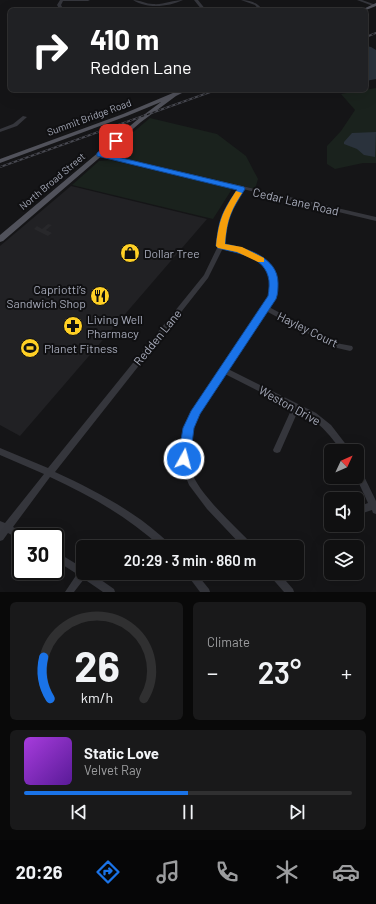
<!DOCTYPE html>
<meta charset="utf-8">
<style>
:root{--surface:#101011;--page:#19191a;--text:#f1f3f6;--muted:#9c9d9f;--line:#303031;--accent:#1a73e8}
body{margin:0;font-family:Barlow,sans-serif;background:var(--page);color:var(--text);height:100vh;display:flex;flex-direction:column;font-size:15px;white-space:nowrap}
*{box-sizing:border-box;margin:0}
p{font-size:13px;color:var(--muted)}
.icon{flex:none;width:22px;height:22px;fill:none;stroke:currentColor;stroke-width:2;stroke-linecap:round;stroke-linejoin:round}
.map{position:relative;height:592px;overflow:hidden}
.side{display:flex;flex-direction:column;gap:10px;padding:10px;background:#090909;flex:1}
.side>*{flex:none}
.top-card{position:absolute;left:8px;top:8px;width:360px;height:84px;border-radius:6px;box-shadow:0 4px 16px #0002,0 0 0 1px var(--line);background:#202124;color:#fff;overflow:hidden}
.needle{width:26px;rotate:46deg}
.buttons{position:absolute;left:324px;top:444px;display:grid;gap:8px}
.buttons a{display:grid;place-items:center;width:40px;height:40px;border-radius:6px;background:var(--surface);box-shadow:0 4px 16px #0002,0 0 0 1px var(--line);font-size:20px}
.speed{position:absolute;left:12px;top:528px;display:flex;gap:8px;font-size:20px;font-weight:700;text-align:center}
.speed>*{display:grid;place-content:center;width:52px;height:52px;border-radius:50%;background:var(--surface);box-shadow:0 4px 16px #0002,0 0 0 1px var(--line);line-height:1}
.speed .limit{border:2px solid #111;border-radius:6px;background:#fff;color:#111}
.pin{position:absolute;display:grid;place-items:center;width:34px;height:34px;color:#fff;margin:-17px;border-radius:8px;box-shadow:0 2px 6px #0006}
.me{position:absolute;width:44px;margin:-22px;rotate:7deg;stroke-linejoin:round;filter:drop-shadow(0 0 3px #0008)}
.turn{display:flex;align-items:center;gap:14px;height:84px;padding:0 16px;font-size:18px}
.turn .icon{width:52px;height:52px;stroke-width:2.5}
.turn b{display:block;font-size:28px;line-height:34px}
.big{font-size:30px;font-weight:600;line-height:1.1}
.side .card{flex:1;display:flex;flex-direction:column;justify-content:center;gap:6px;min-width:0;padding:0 14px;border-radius:6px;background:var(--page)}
.side .dial{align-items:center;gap:0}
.dial svg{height:104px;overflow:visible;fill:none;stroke:var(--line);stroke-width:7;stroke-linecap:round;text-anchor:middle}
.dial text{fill:var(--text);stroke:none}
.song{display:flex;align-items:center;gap:12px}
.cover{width:48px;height:48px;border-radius:6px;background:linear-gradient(135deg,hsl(280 70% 55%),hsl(270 70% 35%))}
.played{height:4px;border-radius:2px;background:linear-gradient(90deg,var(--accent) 50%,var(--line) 50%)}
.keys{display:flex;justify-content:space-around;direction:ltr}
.heat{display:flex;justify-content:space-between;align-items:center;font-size:22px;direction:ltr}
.side .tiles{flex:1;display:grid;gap:10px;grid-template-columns:1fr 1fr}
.card:last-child{grid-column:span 2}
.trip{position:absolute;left:76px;top:540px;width:228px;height:40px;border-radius:6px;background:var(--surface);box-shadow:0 4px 16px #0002,0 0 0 1px var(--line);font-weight:600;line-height:40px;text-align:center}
.tab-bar{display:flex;height:64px;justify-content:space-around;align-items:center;background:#060607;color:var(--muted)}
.tab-bar .icon{width:28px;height:28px}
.tab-bar .active{color:var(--accent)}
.tab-bar b{font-size:18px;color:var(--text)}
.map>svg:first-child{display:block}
</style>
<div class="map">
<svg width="376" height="592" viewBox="0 0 376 592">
<rect width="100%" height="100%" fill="#151517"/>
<path fill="#212124" d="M 71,186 L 207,219 L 20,436 L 0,425 L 0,246 Z"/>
<path fill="#1a221d" d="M 376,88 L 376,163 L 363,163 L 335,169 L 327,164 L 327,146 L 341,131 L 355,110 L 341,94 Z
M 150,118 L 217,134 L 246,156 L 258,179 L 255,189 L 115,156 L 112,150 Z
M 110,160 L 232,189 L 213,219 L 72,185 L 99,161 Z"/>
<path fill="#2a323c" d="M 366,46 L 371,47 L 376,50 L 376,79 L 366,81 Z
M 376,132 L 375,157 L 364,155 L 357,149 L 344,144 L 344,142 L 352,133 Z"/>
<path fill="#28282b" d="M 48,224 L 52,225 L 46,230 L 52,233 L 48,236 L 34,229 L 37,226 L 42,229 Z"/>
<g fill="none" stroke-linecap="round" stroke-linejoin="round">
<path fill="#35363c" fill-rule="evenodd" d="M 60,0 L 90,0 L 88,1 L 63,1 L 61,5 L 64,10 L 60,10 L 57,5 Z
M 133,0 C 140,0 146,4 153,4 C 163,5 173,0 183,0 C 168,7 147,9 133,0 Z
M 194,0 L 198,0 L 206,10 L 202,10 Z
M 241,0 C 251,0 257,3 263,10 L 259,10 L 255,5 Z
M 357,0 L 362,0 L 376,5 L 373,6 Z
M 23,116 L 27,117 L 17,126 L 0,132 L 0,129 L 13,124 Z
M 98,153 L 100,153 L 376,217 L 376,221 L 243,189 L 230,211 L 225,224 L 224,245 C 244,249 270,255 275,278 C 278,292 276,296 269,307 L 336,343 L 352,346 L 353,348 L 352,350 L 350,351 L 333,347 L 266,311 L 228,369 L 316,413 L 331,425 L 351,451 L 342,451 C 327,432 320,422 298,411 L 280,452 L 277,453 L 274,452 L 273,450 L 292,408 L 225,374 C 216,386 207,399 199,412 C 190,428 185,450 190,468 C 197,493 234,525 252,544 L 253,547 L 243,547 L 207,509 L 189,485 L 183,470 L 180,459 L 181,446 L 186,428 L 194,409 L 270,296 C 270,288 271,281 268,274 C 262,256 239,252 223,248 L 208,278 L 55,472 C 81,484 107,497 131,513 C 145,522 158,533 170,544 L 171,547 L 161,547 C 128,517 91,496 50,477 L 13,527 L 26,534 L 27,537 L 21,537 L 21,540 L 8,533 L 3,540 L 0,541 L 0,521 L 5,523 L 44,474 L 0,455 L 0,448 L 48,468 L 204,275 L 218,246 L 219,224 L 224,211 L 239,188 L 98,155 Z
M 357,467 L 360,468 L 376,501 L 376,514 L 373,513 L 372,510 L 357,515 L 357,507 L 368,503 L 356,477 L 357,477 Z
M 55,551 L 83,568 L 83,573 L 91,573 L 114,589 L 115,592 L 103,592 L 84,579 L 74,592 L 65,592 L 77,574 L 55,560 Z
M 187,573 L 196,573 L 209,589 L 210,592 L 200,592 L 188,576 Z
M 269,573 L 279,573 L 293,589 L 294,592 L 284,592 L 270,576 Z"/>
<path fill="#51525b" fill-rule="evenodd" d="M 376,3 L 376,6 L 366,10 L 361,10 Z
M 180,90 L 188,90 L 176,96 L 141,122 L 3,241 L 0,242 L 0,235 L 137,120 L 161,102 L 127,116 L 0,163 L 0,159 L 123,114 Z"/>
<g stroke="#484951" stroke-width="2">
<path id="rail" d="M 366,37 L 376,33
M 0,167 L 216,90"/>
</g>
<use href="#rail" stroke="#101012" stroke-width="1" stroke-dasharray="3" stroke-linecap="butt"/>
</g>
<path fill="#1a73e8" stroke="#114b97" d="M 114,139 L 120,141 L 105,154 L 244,187 L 245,189 C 231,211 227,218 225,244 C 246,248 278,257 278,283 C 278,288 278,294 276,299 L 200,414 L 194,428 L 190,459 L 188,463 L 184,465 L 180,463 L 178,459 L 183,428 L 191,411 L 268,296 C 269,290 270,282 268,276 C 262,255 235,253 218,248 L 216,246 C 219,219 222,212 237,190 L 97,156 L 97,153 Z"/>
<path fill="#f59e0b" d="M 236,191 L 242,193 C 230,212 227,221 225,244 L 242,247 L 264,258 L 264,262 L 258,262 L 237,252 L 218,248 L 216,246 C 219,220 222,213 236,191 Z"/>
<defs>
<g id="shop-disc" transform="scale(1)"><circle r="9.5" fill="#ffd025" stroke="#101012"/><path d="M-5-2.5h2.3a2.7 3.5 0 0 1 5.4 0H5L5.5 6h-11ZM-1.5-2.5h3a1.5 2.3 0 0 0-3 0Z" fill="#111"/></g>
<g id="restaurant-disc" transform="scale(1)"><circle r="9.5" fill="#ffd025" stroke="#101012"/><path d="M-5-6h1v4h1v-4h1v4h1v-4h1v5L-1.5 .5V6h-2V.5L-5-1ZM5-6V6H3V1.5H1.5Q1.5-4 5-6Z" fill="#111"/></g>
<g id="pharmacy-disc" transform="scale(1)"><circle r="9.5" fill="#ffd025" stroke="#101012"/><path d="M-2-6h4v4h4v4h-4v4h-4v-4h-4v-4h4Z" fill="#111"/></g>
<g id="stadium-disc" transform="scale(1)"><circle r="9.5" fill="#ffd025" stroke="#101012"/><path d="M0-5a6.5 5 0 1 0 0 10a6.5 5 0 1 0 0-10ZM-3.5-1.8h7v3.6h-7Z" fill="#111"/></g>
</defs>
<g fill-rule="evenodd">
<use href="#shop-disc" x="130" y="253"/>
<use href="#restaurant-disc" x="100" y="296"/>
<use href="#pharmacy-disc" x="73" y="326"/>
<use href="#stadium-disc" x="30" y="348"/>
</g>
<g text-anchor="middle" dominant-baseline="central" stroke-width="4" stroke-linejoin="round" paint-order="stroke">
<g font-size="10" fill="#a5a9b8" stroke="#101012">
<text transform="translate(89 117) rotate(-20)">Summit Bridge Road</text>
<text transform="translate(52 181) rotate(-40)">North Broad Street</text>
</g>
<g font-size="12" fill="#a5a9b8" stroke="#101012">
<text transform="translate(296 201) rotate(13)">Cedar Lane Road</text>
<text transform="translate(308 329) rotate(26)">Hayley Court</text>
<text transform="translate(157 337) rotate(-51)">Redden Lane</text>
<text transform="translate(290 405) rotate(29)">Weston Drive</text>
</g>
<g font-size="12" fill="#a5a9b8" stroke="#101012" text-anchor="start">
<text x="144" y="253">Dollar Tree</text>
<text x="86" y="289" text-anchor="end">Capriotti’s<tspan x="86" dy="14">Sandwich Shop</tspan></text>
<text x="87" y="319">Living Well<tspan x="87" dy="14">Pharmacy</tspan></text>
<text x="44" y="348">Planet Fitness</text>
</g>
</g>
</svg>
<div class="buttons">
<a><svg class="needle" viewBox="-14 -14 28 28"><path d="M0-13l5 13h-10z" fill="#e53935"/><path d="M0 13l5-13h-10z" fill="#9c9d9f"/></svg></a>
<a><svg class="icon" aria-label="sound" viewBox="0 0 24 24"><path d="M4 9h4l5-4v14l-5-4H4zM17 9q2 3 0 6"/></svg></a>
<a><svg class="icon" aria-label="layers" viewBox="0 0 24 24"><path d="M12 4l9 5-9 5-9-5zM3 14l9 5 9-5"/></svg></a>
</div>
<div class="speed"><div class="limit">30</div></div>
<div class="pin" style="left:116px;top:141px;background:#d93025"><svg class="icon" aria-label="arrive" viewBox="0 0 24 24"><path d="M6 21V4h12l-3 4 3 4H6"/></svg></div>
<svg class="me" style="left:184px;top:459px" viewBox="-20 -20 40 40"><circle r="17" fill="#1a73e8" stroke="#fff" stroke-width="3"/><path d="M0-11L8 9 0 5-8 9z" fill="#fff"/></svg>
<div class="trip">20:29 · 3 min · 860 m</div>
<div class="top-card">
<div class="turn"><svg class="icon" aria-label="right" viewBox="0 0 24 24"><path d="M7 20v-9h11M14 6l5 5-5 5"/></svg><div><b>410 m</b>Redden Lane</div></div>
</div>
</div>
<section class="side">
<div class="tiles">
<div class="card dial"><svg viewBox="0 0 100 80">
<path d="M14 69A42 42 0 1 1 86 69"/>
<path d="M14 69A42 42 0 0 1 9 37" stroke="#1a73e8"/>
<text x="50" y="56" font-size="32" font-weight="700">26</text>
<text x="50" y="72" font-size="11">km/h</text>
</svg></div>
<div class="card"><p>Climate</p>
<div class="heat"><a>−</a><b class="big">23°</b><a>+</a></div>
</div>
<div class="card">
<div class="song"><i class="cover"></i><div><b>Static Love</b><p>Velvet Ray</p></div></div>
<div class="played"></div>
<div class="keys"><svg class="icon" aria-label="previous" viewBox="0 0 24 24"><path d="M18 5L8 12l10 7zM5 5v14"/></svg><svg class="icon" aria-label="pause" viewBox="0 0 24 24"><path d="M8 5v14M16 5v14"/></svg><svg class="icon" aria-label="next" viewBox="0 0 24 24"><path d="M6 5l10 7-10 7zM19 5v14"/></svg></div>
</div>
</div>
</section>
<nav class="tab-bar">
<b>20:26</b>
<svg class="icon active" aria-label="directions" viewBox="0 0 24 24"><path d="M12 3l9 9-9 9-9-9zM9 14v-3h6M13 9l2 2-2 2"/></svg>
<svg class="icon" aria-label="music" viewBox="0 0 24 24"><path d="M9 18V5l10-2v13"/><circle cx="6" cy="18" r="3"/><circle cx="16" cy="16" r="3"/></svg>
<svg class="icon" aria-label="phone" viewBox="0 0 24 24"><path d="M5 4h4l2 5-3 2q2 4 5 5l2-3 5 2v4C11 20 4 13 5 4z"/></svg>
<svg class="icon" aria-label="climate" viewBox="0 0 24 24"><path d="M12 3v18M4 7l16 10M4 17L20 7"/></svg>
<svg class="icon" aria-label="car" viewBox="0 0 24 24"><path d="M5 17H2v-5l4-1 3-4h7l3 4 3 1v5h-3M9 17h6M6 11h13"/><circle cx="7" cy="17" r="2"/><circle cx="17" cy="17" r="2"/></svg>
</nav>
